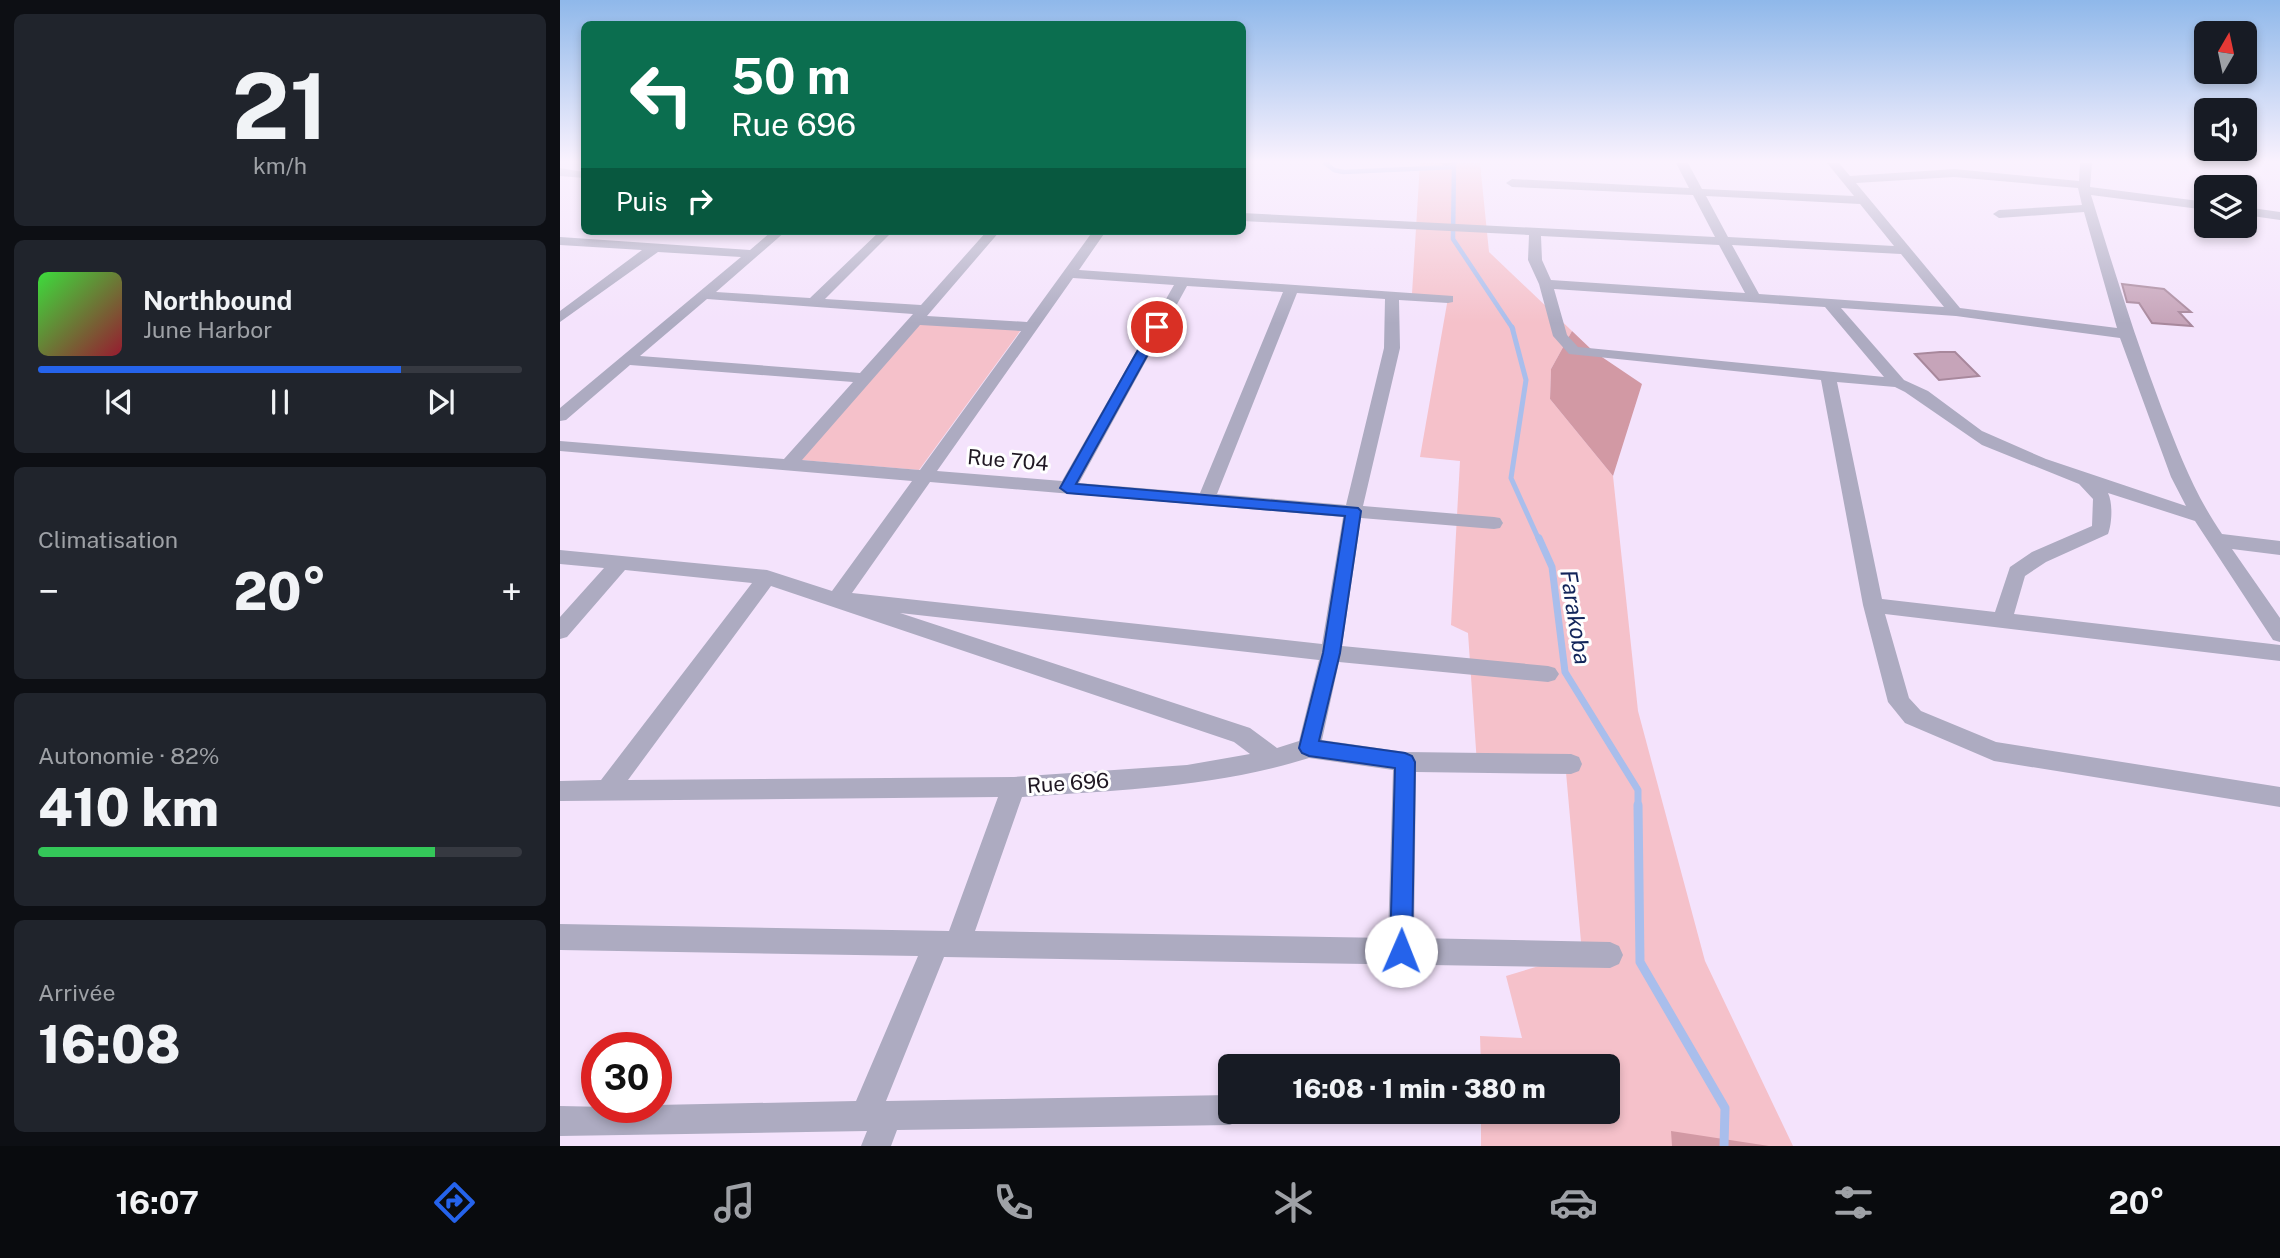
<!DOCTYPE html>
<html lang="fr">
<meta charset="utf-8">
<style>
:root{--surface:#171b24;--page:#20242c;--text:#f1f3f6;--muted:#9ea1a6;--line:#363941;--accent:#2563eb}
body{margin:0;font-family:"Public Sans",sans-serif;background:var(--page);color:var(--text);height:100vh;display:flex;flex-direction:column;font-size:26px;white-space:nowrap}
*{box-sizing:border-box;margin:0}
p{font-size:23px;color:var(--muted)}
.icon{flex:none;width:38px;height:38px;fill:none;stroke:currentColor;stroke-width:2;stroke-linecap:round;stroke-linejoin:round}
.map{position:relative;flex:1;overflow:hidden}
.sheet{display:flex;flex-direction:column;gap:14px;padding:14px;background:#0d0f14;width:560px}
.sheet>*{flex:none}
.hud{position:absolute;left:21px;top:21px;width:665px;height:214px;border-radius:10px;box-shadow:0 4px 10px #0003;background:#0b6e4f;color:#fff;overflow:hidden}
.needle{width:46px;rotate:9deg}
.fabs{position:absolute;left:1634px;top:21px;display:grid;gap:14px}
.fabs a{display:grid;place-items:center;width:63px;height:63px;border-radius:10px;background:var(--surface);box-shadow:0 4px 10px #0003;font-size:35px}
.speed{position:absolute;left:21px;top:1032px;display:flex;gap:14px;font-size:35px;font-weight:700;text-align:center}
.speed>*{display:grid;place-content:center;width:91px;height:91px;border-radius:50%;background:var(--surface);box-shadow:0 4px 10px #0003;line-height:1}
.speed .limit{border:10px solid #d22;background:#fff;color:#111}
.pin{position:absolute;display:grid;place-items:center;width:60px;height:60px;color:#fff;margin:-30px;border:4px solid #fff;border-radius:50%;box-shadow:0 2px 7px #0007}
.me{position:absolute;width:77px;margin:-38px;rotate:1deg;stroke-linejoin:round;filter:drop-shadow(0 0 5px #0008)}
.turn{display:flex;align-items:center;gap:24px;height:147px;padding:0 35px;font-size:32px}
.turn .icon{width:91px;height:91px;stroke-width:2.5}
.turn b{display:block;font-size:49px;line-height:60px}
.then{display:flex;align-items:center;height:66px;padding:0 35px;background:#0003;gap:14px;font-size:26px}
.big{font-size:52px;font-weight:800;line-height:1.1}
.sheet .card{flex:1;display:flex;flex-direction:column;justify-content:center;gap:10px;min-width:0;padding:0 24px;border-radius:10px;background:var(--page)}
.sheet .dial{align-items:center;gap:0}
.dial b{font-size:91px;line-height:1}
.song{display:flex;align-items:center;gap:21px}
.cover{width:84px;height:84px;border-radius:10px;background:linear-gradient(135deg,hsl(120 70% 55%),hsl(350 70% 35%))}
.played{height:7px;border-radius:4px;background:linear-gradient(90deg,var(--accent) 75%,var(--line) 75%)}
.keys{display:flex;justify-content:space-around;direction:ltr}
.heat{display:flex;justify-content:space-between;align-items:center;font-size:38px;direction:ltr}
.charge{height:10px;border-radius:5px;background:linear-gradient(90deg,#34c759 82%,var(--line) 0)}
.trip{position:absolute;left:658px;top:1054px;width:402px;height:70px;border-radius:10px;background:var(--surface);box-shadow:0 4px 10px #0003;font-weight:800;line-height:70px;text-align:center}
.menu{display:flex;height:112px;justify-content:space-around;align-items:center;background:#090b0e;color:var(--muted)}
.menu .icon{width:49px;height:49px}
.menu .selected{color:var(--accent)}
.menu b{font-size:32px;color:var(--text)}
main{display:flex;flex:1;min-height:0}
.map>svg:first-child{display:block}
</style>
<main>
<section class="sheet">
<div class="card dial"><b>21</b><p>km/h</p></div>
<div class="card">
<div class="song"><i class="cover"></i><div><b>Northbound</b><p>June Harbor</p></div></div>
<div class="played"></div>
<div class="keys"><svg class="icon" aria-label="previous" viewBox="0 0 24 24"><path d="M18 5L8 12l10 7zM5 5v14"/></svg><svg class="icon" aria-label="pause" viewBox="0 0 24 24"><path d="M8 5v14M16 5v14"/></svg><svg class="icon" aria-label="next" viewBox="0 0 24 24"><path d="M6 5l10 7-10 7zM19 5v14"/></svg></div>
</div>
<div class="card"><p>Climatisation</p>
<div class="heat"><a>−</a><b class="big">20°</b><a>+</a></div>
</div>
<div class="card"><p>Autonomie · 82%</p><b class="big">410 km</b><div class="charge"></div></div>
<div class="card"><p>Arrivée</p><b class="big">16:08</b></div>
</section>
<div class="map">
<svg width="1720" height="1146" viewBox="0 0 1720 1146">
<rect width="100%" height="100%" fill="#f4e3fc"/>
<path fill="#f5c1ca" d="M 860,163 L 920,163 L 929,252 L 1012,331 L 991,369 L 990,399 L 1053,476 L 1078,711 L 1145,961 L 1233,1146 L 921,1146 L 921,1111 L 1048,1111 L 1048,1066 L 921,1066 L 920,1036 L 962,1038 L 946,976 L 1022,953 L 1005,761 L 917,764 L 908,633 L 891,625 L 900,461 L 860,457 L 888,298 L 852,294 Z
M 363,320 L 463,327 L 359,470 L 241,460 Z"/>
<path fill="#d299a4" d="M 1012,331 L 1033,351 L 1082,384 L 1053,476 L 990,399 L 991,369 Z
M 1111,1131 L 1209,1146 L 1112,1146 Z"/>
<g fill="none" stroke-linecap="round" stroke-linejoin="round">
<path stroke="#a9beec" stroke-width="4.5" d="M 765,163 L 774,170 L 783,172 L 894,167
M 894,163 L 893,239 L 953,329"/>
<path stroke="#a9beec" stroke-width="5" d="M 952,327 L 966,380 L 951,478 L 979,540"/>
<path stroke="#a9beec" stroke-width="7" d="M 979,538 L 992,567 L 1005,672 L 1078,790 L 1078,807"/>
<path stroke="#a9beec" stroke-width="9" d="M 1078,805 L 1080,962 L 1165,1108 L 1164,1146"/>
</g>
<path fill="#c6a4b9" stroke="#a8889c" stroke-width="2" d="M 1562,284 L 1604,289 L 1631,312 L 1619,312 L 1632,326 L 1592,323 L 1579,303 L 1567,302 Z
M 1380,352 L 1395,352 L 1419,376 L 1379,380 L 1355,354 Z"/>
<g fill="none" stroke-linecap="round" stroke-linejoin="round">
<path fill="#adabc1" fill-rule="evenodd" d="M 879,163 L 893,163 L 887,166 Z
M 1116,163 L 1128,163 L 1142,189 L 1294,196 L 1267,163 L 1279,163 L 1290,176 L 1394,169 L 1519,181 L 1520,163 L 1532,163 L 1530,187 L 1647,202 L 1647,210 L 1531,195 C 1553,267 1575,338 1602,409 C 1619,453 1635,495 1662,534 L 1720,541 L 1720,555 L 1672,549 L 1720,618 L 1720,642 L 1713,640 L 1635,521 L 1548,493 C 1553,503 1552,524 1548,534 L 1486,562 L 1465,576 L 1454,614 L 1720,645 L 1720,661 L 1325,614 L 1349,698 L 1361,711 L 1436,742 L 1720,787 L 1720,807 L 1434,761 L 1345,723 L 1328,702 L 1303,605 L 1261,380 L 1009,354 L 993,336 L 979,284 L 968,260 L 969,235 L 682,221 L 682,213 L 1155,237 L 1133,195 L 952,187 L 946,183 L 952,179 L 1129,188 ZM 1394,177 L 1518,188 L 1522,205 L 1439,210 L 1433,214 L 1439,218 L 1524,212 L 1557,328 L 1400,308 L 1296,183 ZM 1146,196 L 1300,204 L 1334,246 L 1168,237 ZM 981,236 L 1159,245 L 1185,293 L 991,280 L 982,260 ZM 1172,245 L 1341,254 L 1384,307 L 1199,294 ZM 994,289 L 1265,307 L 1324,377 L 1018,347 L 1007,335 ZM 1281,308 L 1396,316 L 1560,338 L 1611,477 L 1626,506 L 1486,459 L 1422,431 L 1368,391 L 1344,380 ZM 1277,382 L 1335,387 L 1345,392 L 1422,445 L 1519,484 L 1533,499 L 1532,526 L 1472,552 L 1450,567 L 1435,612 L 1322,599 Z
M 0,168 L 24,172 L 24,178 L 0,176 Z
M 1685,207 L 1720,212 L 1720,220 L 1685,215 Z
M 212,231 L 226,231 L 156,292 L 250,298 L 320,231 L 333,231 L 265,299 L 361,305 L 427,231 L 440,231 L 367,316 L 467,322 L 533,231 L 546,231 L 519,270 L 893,296 L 893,302 L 888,303 L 839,300 L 840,348 L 803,506 L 934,517 L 940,518 L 943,523 L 940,528 L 934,529 L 801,518 L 782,646 L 988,666 L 995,668 L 999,674 L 995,680 L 988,682 L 779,662 L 762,740 L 845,752 L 1011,754 L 1019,757 L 1022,764 L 1019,771 L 1011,774 L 856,772 L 854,938 L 1050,942 L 1059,946 L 1063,955 L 1059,964 L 1050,968 L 384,957 L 326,1101 L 670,1095 L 670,1111 L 684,1111 L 680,1120 L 670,1125 L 337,1130 L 331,1146 L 301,1146 L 307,1131 L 0,1136 L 0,1106 L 96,1108 L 96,1105 L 296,1101 L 358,956 L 0,950 L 0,924 L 389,931 L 438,797 L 0,801 L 0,781 L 41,780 L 192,583 L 65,570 L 7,637 L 0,639 L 0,617 L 44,568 L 0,564 L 0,550 L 207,570 L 272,591 L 352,481 L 0,451 L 0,441 L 224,459 L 293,382 L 70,365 L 6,420 L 0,421 L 0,408 L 181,257 L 98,252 L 0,322 L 0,311 L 82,250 L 0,245 L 0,237 L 190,250 ZM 513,278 L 614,285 L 502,481 L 377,471 ZM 627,286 L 723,292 L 640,493 L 519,483 ZM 737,293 L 825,299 L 824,348 L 786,505 L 657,494 ZM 147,299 L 353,314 L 300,373 L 80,356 ZM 360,325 L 461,331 L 360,470 L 242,460 ZM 370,482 L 783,517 L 762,644 L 292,593 ZM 211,586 L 674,742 L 690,754 L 627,765 L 454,777 L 68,780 ZM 340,613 L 759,660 L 739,741 L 717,748 L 690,728 ZM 749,758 L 833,770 L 828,938 L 415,931 L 462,797 C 559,790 656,787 749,758 Z"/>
</g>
<linearGradient id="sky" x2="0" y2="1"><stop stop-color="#8fb8ea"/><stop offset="0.5" stop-color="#faf2fe"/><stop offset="1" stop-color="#faf2fe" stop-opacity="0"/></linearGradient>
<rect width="1720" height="323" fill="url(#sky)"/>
<path fill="#2563eb" stroke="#184099" stroke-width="2" d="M 597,323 L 603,327 L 516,484 L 798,508 L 801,511 L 780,653 L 759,741 L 845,753 L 852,756 L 855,762 L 852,951 L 849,959 L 841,962 L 833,959 L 830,951 L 835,768 L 749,756 L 742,753 L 739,748 L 763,653 L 785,516 L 507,493 L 500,488 L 591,327 Z"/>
<g text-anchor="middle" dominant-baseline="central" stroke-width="6" stroke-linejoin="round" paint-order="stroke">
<g font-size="21" fill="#201823" stroke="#fff">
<text transform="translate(448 460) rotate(5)">Rue 704</text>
<text transform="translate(508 783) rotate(-4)">Rue 696</text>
</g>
<g font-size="23" font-style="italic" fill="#12255a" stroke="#fff">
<text transform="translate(1016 617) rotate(81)">Farakoba</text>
</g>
</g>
</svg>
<div class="fabs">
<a><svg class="needle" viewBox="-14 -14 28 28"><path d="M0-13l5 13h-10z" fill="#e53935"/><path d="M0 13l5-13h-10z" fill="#9ea1a6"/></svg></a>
<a><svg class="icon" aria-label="sound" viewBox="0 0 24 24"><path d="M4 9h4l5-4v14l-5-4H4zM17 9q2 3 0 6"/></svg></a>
<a><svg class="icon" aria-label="layers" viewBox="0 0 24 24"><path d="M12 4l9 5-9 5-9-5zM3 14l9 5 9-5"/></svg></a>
</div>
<div class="speed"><div class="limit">30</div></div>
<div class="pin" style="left:597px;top:327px;background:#d93025"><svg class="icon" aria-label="arrive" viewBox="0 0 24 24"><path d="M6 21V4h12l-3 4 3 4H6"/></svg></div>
<svg class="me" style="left:841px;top:951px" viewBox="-20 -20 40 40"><circle r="19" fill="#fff"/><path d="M0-13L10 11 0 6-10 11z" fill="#2563eb"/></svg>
<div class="trip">16:08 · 1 min · 380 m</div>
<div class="hud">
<div class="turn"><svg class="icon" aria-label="left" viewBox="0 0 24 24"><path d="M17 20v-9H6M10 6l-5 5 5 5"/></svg><div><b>50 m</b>Rue 696</div></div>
<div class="then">Puis<svg class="icon" aria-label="right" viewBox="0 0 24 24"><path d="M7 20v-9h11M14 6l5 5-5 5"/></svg></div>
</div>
</div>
</main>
<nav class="menu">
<b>16:07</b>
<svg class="icon selected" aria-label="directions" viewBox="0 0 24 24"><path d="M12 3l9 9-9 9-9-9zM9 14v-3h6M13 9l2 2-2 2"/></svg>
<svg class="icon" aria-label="music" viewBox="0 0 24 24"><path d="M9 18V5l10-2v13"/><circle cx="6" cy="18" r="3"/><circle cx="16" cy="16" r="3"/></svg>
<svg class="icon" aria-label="phone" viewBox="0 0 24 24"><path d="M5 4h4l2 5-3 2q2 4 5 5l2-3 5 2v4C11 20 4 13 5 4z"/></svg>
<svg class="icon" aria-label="climate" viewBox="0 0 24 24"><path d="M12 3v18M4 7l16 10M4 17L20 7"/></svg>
<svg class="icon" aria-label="car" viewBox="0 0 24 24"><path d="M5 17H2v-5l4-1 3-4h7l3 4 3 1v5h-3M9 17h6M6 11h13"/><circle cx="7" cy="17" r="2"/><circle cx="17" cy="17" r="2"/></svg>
<svg class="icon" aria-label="filters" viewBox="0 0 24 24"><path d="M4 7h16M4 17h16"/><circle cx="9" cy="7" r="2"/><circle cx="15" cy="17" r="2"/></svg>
<b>20°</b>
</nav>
